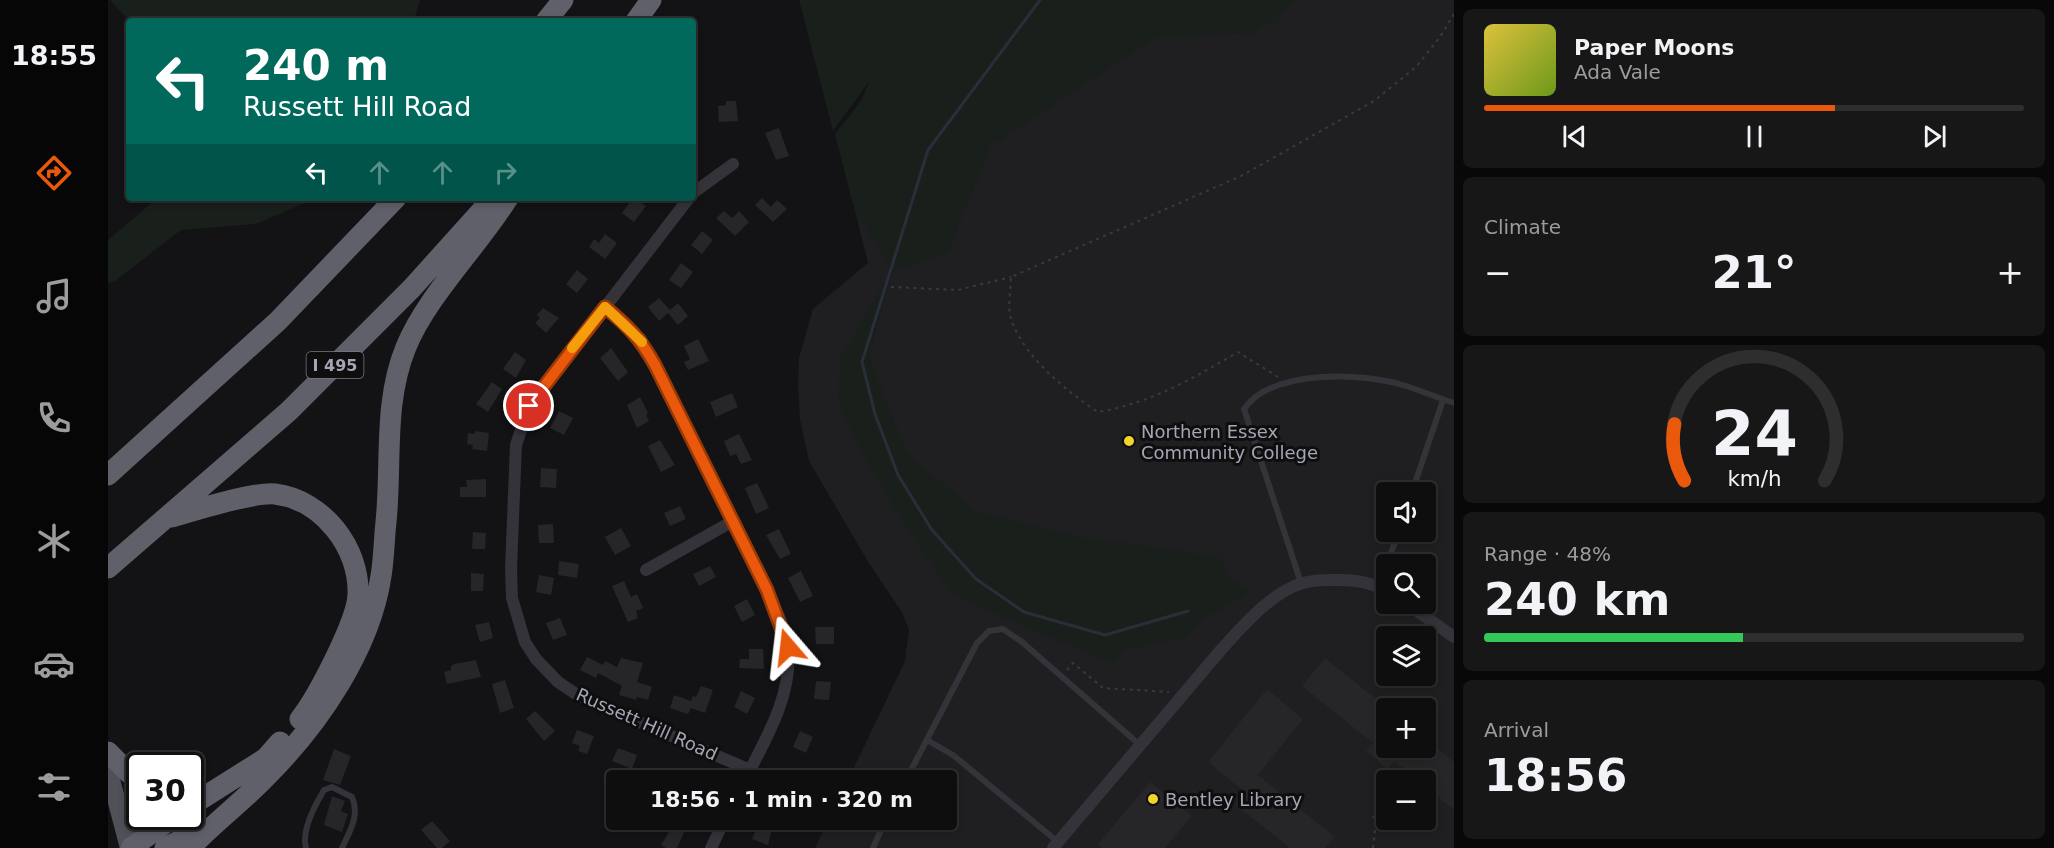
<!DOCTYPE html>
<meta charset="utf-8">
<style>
:root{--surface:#0e0e0f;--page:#171718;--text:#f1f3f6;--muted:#9b9c9e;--line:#2e2e2f;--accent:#ea580c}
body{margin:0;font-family:"DejaVu Sans",sans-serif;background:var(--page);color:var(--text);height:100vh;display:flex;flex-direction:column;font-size:22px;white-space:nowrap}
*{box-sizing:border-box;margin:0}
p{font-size:20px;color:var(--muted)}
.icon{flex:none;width:33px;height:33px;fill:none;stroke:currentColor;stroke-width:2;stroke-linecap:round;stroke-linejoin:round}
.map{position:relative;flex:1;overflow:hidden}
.drawer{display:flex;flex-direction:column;gap:9px;padding:9px;background:#080808;width:600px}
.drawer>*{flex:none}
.hud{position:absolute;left:18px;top:18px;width:570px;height:183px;border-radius:6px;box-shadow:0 3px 9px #0003,0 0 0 2px var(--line);background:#00695c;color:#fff;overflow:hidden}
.buttons{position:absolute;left:1268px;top:482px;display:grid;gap:12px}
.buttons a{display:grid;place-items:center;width:60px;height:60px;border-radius:6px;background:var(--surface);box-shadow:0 3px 9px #0003,0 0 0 2px var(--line);font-size:30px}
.speed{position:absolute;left:18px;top:752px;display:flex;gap:12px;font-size:30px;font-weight:700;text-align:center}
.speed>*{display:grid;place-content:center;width:78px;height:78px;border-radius:50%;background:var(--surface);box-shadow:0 3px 9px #0003,0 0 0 2px var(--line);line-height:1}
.speed .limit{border:3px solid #111;border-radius:9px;background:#fff;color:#111}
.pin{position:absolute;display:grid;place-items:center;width:51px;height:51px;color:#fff;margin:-26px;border:3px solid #fff;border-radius:50%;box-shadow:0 2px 6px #0007}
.me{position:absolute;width:66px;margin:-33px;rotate:343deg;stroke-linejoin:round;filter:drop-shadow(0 0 4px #0008)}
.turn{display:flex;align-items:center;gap:21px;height:126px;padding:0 18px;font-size:27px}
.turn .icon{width:78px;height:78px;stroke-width:2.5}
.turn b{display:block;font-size:42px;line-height:51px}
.lanes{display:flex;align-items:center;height:57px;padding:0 18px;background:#0003;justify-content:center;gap:30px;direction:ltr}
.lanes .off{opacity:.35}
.big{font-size:45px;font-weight:600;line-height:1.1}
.drawer .widget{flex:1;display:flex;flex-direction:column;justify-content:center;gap:9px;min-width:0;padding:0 21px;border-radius:9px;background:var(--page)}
.drawer .dial{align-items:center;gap:0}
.dial svg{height:156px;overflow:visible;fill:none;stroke:var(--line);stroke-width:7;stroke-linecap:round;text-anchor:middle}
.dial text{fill:var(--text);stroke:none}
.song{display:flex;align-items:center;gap:18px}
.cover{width:72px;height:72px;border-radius:9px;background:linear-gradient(135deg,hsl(50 70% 55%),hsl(80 70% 35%))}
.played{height:6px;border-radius:3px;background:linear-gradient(90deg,var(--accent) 65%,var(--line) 65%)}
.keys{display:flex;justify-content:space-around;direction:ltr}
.heat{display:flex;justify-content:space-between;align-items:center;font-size:33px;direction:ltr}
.charge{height:9px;border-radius:4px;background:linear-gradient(90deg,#34c759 48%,var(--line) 0)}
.trip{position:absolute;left:498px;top:770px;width:351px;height:60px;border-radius:6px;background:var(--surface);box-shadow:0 3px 9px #0003,0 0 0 2px var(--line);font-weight:600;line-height:60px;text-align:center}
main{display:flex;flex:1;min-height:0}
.menu{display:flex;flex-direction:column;width:108px;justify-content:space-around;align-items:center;background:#060606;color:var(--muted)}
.menu .icon{width:42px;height:42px}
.menu .on{color:var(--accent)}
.menu b{font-size:27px;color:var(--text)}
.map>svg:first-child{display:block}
</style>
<main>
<nav class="menu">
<b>18:55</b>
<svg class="icon on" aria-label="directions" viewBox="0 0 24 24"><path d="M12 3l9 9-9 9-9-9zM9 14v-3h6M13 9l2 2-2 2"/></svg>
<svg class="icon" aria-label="music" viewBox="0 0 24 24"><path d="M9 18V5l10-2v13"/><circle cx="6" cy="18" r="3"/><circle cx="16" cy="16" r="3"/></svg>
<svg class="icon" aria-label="phone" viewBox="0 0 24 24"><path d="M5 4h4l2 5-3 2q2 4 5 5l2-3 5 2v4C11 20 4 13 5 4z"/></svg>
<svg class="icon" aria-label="climate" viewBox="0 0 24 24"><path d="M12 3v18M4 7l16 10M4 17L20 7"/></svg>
<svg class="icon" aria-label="car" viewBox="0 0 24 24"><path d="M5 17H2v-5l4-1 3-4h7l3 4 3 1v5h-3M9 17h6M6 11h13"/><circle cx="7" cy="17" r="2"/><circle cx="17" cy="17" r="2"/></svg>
<svg class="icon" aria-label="filters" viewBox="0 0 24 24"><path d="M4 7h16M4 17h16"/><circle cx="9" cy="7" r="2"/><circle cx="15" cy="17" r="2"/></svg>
</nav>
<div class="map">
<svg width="1346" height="848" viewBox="0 0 1346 848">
<rect width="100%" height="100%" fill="#131214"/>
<path fill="#1f1e21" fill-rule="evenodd" d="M 844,0 L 1346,0 L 1346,848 L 707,848 L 721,819 L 838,819 L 838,780 L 740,780 L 797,661 L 801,630 L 795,614 L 759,560 L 701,461 L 692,420 L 690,386 L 691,358 L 705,309 L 760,263 L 732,151 ZM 1278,492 L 1317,492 L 1317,531 L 1278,531 ZM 1278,564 L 1317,564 L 1317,603 L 1278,603 ZM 1278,636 L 1317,636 L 1317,675 L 1278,675 ZM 1278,708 L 1317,708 L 1317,747 L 1278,747 ZM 1278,780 L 1317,780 L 1317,819 L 1278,819 Z"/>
<path fill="#191f1b" d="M 2,0 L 312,0 L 306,21 L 21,21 Z
M 691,0 L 1189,0 L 1146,33 L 1049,37 L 883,145 L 840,251 L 784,272 L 761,357 L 798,452 L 866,511 L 974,538 L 1049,547 L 1111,558 L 1122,579 L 1141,591 L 1097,618 L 1075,638 L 1022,648 L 1002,662 L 845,595 L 796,524 L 755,454 L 731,404 L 732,359 L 784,271 L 745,205 L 727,134 L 753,101 L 761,82 L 725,131 Z
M 49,198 L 208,198 L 148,224 L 73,230 L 7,281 L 0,283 L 0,240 Z"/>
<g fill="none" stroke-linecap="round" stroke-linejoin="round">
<path stroke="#292e38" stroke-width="3" d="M 932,0 L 820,150 L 754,362 L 767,414 L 790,475 L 824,530 L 868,579 L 916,612 L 997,635 L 1080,611"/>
</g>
<path fill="#262528" d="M 618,101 L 628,101 L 630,121 L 611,122 L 610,106 L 618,105 Z
M 671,128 L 681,156 L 668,160 L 657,133 Z
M 525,198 L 538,206 L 526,222 L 514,213 Z
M 654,198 L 663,207 L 669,200 L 679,209 L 665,222 L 647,205 Z
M 616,211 L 624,218 L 631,211 L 641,222 L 627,236 L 608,218 Z
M 594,231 L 605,240 L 594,254 L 583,245 Z
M 497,234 L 509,243 L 497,259 L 481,247 L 486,239 L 491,243 Z
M 573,263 L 585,272 L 573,288 L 561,280 Z
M 469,270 L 480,279 L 469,293 L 458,284 Z
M 551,298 L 562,310 L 570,303 L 580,316 L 570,325 L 560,313 L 551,321 L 540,307 Z
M 435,308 L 451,318 L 438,333 L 427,323 L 432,318 L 429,315 Z
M 590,339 L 601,361 L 580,370 L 576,362 L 582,359 L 576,346 Z
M 503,348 L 520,372 L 510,381 L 492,358 Z
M 407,352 L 418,360 L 408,378 L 395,369 Z
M 384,382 L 394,389 L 380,412 L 368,404 Z
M 624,393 L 630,407 L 608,417 L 602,402 Z
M 532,397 L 540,413 L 538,415 L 541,421 L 529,428 L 519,405 Z
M 451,411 L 465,418 L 456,435 L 442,428 Z
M 367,431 L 381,433 L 379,451 L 364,449 L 365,445 L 359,444 L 360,433 L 367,434 Z
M 631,434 L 644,460 L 633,464 L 628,454 L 622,456 L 616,441 Z
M 552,440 L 567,465 L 553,472 L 540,446 Z
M 433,468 L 449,469 L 448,488 L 432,487 Z
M 378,479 L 378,497 L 352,497 L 352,487 L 359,487 L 358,480 Z
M 649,483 L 661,508 L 648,514 L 637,488 Z
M 572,506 L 578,519 L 562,526 L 556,513 Z
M 445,524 L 446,543 L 431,543 L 430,525 Z
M 513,528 L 523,546 L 507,555 L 497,537 Z
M 671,529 L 683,554 L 672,559 L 658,535 Z
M 365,532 L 378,533 L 377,549 L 364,549 Z
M 451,561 L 471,564 L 469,578 L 450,575 Z
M 602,566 L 608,577 L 591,586 L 585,574 Z
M 693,571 L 705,596 L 692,602 L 680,578 Z
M 363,573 L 376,574 L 375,591 L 363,591 Z
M 431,575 L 446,578 L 443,595 L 428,592 Z
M 516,581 L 523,597 L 529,594 L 535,608 L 528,611 L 530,618 L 520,622 L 504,586 Z
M 639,599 L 647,615 L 634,622 L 626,606 Z
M 452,618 L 459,635 L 445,640 L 438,623 Z
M 381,622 L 385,638 L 372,642 L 367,625 Z
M 707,627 L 726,627 L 726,644 L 708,644 Z
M 641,649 L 655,649 L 656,669 L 631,668 L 632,659 L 641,659 Z
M 479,657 L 495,665 L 497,661 L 509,667 L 513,658 L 535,663 L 529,682 L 544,687 L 540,700 L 529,697 L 528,700 L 511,695 L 514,686 L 490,673 L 488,678 L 472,670 Z
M 1217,658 L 1278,707 L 1278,747 L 1317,747 L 1317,739 L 1346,762 L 1346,810 L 1317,786 L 1317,780 L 1309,780 L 1286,761 L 1279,769 L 1258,751 L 1265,743 L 1194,686 Z
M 368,660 L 373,677 L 339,684 L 336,672 L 343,670 L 343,666 L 346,664 Z
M 397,680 L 406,708 L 392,713 L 384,684 Z
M 708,681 L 723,682 L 721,700 L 706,699 Z
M 593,686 L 605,690 L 597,713 L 583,708 L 580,714 L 562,708 L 566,695 L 583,701 L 585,696 L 588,697 Z
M 1159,689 L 1195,719 L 1150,775 L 1227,837 L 1217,848 L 1182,848 L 1128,805 L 1138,793 L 1100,762 Z
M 633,691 L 647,698 L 639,714 L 626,707 Z
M 427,711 L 447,731 L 436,741 L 418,719 Z
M 469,730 L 486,736 L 479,754 L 470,751 L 472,746 L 464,743 Z
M 692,731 L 705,737 L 698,753 L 685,747 Z
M 510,748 L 529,755 L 524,769 L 504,761 Z
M 226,749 L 243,756 L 232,785 L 215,780 Z
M 1042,782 L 1084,816 L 1057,848 L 994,848 L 990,844 Z
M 224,796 L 237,801 L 233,811 L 240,814 L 234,832 L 216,825 Z
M 652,819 L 665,825 L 660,845 L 644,839 Z
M 568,820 L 578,825 L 575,835 L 569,848 L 558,848 L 553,845 Z
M 324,821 L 342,841 L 334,848 L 329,848 L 313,830 Z"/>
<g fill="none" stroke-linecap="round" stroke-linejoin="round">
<path stroke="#393a40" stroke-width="2" stroke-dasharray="3 4.5" stroke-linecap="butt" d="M 783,287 L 850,290 L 903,277
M 1170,377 L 1130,352 C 1084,379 1043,403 990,412 C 959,392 915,356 903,319 C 899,307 903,289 903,277 L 1133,176 L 1266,101 L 1308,67 L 1332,37 L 1346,14
M 959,670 L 965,663 L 995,688 L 1061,692
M 1265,848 L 1268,821 L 1265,816"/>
<path stroke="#343339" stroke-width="6" d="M 1304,492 L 1335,400
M 1279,564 L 1291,531
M 1193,583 L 1136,409 C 1164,369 1255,372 1298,386 C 1314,391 1330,398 1346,403
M 1270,586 L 1278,567
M 819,740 L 845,755 L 950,842
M 798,780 L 869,643 L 881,631 L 895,629 L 914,642 L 1032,745
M 198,848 C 193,831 207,805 216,790 L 224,787 L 244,797 C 252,815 242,831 234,848
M 765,848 L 778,819"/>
<path stroke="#343339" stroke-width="12" d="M 585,193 L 625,164
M 581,198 L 421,406 L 408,445 L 403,568 L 404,598 L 417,642 L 428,659 L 450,682 L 471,696 L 642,770
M 497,307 L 533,339 L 659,590 C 667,608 678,628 680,648 C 685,695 657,740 637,780
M 538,570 L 625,521
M 1298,603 L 1346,637
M 603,848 L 617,819
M 945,848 L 1112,651 C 1134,627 1163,592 1195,583 C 1208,579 1220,580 1233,580 C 1248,580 1265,583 1278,591"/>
<path stroke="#4f5058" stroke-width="18" d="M 0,768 L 21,848"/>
<path stroke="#5f606a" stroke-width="21" d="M 438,21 L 455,0
M 528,21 L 543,0
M 0,475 L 170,321 L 288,198
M 64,517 C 88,510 144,492 167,494 C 215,500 252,548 250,595 C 249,621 209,698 192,719
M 0,568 L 181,411 L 304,288 L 385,198
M 0,752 L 21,773 L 32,779
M 82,806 L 158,758 L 172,742
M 23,848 L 67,816
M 57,848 L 93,830
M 82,848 C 106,823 134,802 158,777 C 210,725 262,650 273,576 C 276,558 276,540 278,522 C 284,463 275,403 298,347 C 319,296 370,246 400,198"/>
</g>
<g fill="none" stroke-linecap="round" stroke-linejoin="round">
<g stroke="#983908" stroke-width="15">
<path id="route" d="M 421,406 L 497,307 C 520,326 532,338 547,365 L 659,590 L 680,647"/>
</g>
<use href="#route" stroke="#ea580c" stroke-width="10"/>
<path stroke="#f59e0b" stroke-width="10" d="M 464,348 L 497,307 L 534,342"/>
</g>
<g fill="#f3d42b" stroke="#0e0e0f" stroke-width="2">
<circle cx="1021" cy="441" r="6"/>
<circle cx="1045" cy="799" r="6"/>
</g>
<g text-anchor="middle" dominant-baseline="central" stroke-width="6" stroke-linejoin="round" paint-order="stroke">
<rect fill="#0e0e0f" stroke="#777883" stroke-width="1.5" x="198.5" y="352" width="57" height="26" rx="4.5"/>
<g font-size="16" font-weight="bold" fill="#a4a6b5">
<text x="227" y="365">I 495</text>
</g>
<g font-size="18" fill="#a4a6b5" stroke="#0e0e0f" text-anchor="start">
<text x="1033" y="431">Northern Essex<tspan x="1033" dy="21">Community College</tspan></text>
<text x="1057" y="799">Bentley Library</text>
</g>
<g font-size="18" fill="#a4a6b5" stroke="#0e0e0f">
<text transform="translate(539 724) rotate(24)">Russett Hill Road</text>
</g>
</g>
</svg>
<div class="buttons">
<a><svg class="icon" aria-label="sound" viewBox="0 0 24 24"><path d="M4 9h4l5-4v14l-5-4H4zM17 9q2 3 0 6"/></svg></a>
<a><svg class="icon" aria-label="search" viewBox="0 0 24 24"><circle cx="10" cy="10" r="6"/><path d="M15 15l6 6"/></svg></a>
<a><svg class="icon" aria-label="layers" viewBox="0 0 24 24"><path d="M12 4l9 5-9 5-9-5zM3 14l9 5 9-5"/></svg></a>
<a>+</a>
<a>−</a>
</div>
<div class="speed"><div class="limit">30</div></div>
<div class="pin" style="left:421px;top:406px;background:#d93025"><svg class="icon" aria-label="arrive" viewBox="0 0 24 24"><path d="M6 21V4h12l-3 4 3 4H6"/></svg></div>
<svg class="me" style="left:680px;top:647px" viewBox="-20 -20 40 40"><path d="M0-17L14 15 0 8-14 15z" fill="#ea580c" stroke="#fff" stroke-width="4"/></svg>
<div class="trip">18:56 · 1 min · 320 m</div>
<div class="hud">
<div class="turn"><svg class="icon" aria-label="left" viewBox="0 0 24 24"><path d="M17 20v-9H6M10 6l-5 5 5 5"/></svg><div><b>240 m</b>Russett Hill Road</div></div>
<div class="lanes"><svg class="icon" aria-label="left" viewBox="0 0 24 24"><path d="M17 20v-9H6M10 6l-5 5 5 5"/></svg><svg class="icon off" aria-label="ahead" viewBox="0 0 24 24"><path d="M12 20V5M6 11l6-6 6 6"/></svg><svg class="icon off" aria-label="ahead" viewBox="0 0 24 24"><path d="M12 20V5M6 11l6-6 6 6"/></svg><svg class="icon off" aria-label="right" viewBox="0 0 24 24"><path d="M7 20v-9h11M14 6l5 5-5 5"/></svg></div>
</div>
</div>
<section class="drawer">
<div class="widget">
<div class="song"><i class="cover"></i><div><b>Paper Moons</b><p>Ada Vale</p></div></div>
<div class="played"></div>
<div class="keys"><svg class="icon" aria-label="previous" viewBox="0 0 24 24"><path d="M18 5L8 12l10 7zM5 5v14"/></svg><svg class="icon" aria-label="pause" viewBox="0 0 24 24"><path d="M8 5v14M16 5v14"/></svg><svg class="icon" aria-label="next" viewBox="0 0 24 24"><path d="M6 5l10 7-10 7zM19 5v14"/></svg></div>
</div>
<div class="widget"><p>Climate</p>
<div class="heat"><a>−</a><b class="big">21°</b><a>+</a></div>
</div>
<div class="widget dial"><svg viewBox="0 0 100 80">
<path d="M14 69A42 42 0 1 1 86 69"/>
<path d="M14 69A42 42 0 0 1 9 40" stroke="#ea580c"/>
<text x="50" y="56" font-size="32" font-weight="700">24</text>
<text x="50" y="72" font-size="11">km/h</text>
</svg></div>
<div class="widget"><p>Range · 48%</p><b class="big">240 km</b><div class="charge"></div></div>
<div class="widget"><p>Arrival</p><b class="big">18:56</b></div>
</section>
</main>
